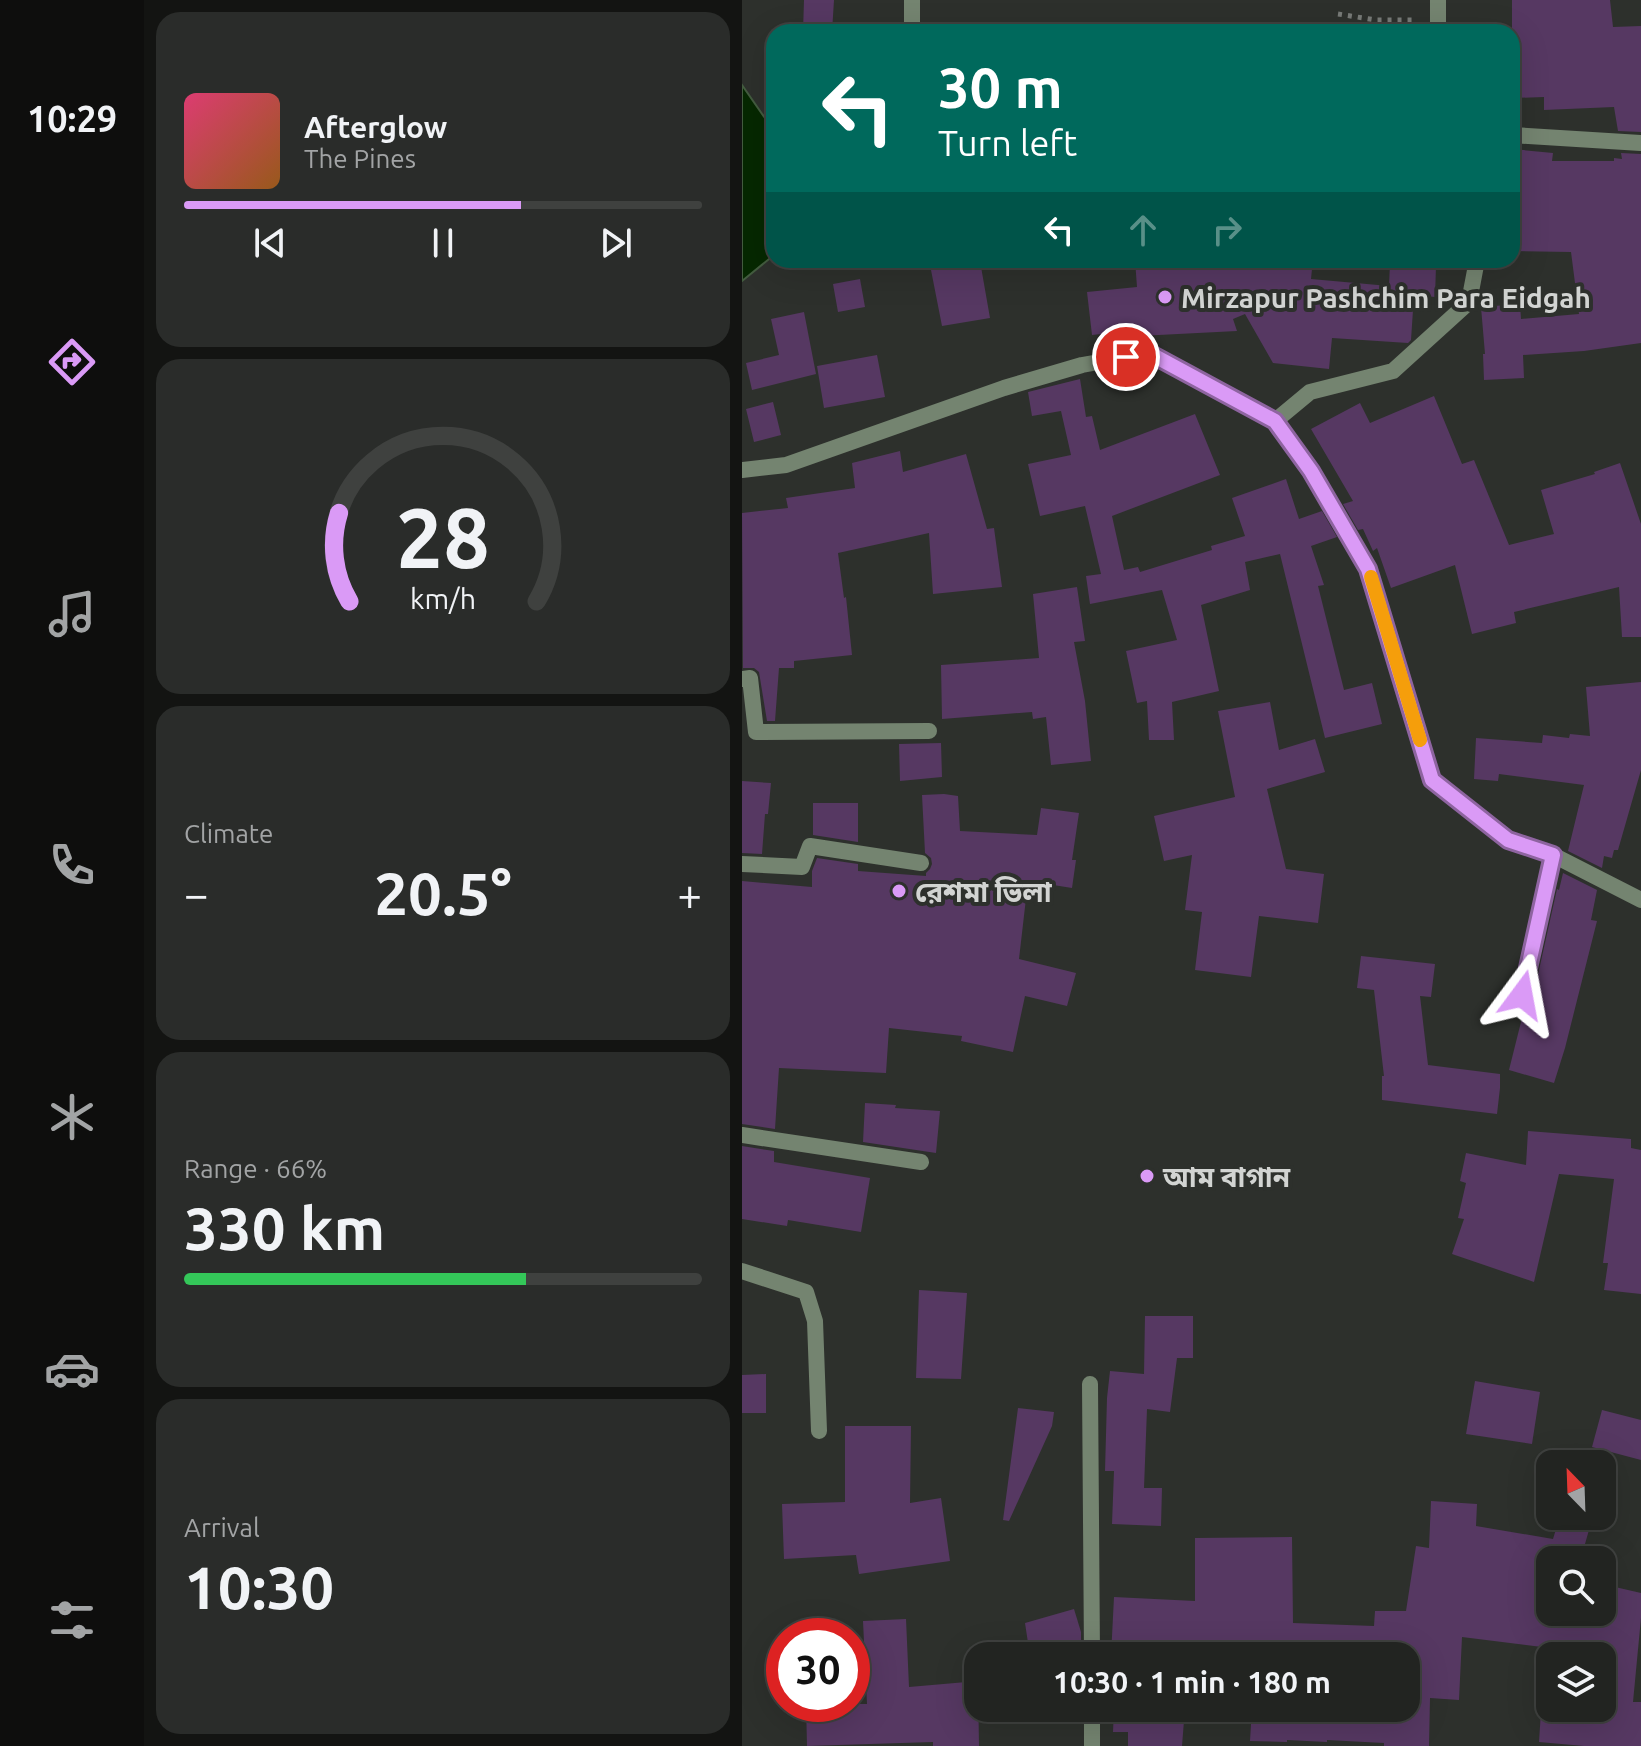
<!DOCTYPE html>
<meta charset="utf-8">
<style>
:root{--surface:#222421;--page:#2a2c2a;--text:#f1f3f6;--muted:#a2a4a5;--line:#3f413f;--accent:#da9af6}
body{margin:0;font-family:Ubuntu,"Noto Sans Bengali",sans-serif;background:var(--page);color:var(--text);height:100vh;display:flex;flex-direction:column;font-size:30px;white-space:nowrap}
*{box-sizing:border-box;margin:0}
p{font-size:26px;color:var(--muted)}
.icon{flex:none;width:44px;height:44px;fill:none;stroke:currentColor;stroke-width:2;stroke-linecap:round;stroke-linejoin:round}
.map{position:relative;flex:1;overflow:hidden}
.details{display:flex;flex-direction:column;gap:12px;padding:12px;background:#131412;width:598px}
.details>*{flex:none}
.top-card{position:absolute;left:24px;top:24px;width:754px;height:244px;border-radius:24px;box-shadow:0 8px 32px #0002,0 0 0 2px var(--line);background:#00695c;color:#fff;overflow:hidden}
.needle{width:52px;rotate:337deg}
.tools{position:absolute;left:794px;top:1450px;display:grid;gap:16px}
.tools a{display:grid;place-items:center;width:80px;height:80px;border-radius:16px;background:var(--surface);box-shadow:0 8px 32px #0002,0 0 0 2px var(--line);font-size:40px}
.speed{position:absolute;left:24px;top:1618px;display:flex;gap:16px;font-size:40px;font-weight:700;text-align:center}
.speed>*{display:grid;place-content:center;width:104px;height:104px;border-radius:50%;background:var(--surface);box-shadow:0 8px 32px #0002,0 0 0 2px var(--line);line-height:1}
.speed .limit{border:12px solid #d22;background:#fff;color:#111}
.pin{position:absolute;display:grid;place-items:center;width:68px;height:68px;color:#fff;margin:-34px;border:4px solid #fff;border-radius:50%;box-shadow:0 2px 8px #0007}
.me{position:absolute;width:88px;margin:-44px;rotate:13deg;stroke-linejoin:round;filter:drop-shadow(0 0 6px #0008)}
.turn{display:flex;align-items:center;gap:28px;height:168px;padding:0 40px;font-size:36px}
.turn .icon{width:104px;height:104px;stroke-width:2.5}
.turn b{display:block;font-size:56px;line-height:68px}
.lanes{display:flex;align-items:center;height:76px;padding:0 40px;background:#0003;justify-content:center;gap:40px;direction:ltr}
.lanes .off{opacity:.35}
.big{font-size:60px;font-weight:600;line-height:1.1}
.details .tile{flex:1;display:flex;flex-direction:column;justify-content:center;gap:12px;min-width:0;padding:0 28px;border-radius:24px;background:var(--page)}
.details .dial{align-items:center;gap:0}
.dial svg{height:208px;overflow:visible;fill:none;stroke:var(--line);stroke-width:7;stroke-linecap:round;text-anchor:middle}
.dial text{fill:var(--text);stroke:none}
.song{display:flex;align-items:center;gap:24px}
.cover{width:96px;height:96px;border-radius:12px;background:linear-gradient(135deg,hsl(340 70% 55%),hsl(30 70% 35%))}
.played{height:8px;border-radius:4px;background:linear-gradient(90deg,var(--accent) 65%,var(--line) 65%)}
.keys{display:flex;justify-content:space-around;direction:ltr}
.heat{display:flex;justify-content:space-between;align-items:center;font-size:44px;direction:ltr}
.charge{height:12px;border-radius:6px;background:linear-gradient(90deg,#34c759 66%,var(--line) 0)}
.trip{position:absolute;left:222px;top:1642px;width:456px;height:80px;border-radius:24px;background:var(--surface);box-shadow:0 8px 32px #0002,0 0 0 2px var(--line);font-weight:600;line-height:80px;text-align:center}
main{display:flex;flex:1;min-height:0}
.dock{display:flex;flex-direction:column;width:144px;justify-content:space-around;align-items:center;background:#0e0e0d;color:var(--muted)}
.dock .icon{width:56px;height:56px}
.dock .selected{color:var(--accent)}
.dock b{font-size:36px;color:var(--text)}
.map>svg:first-child{display:block}
</style>
<main>
<nav class="dock">
<b>10:29</b>
<svg class="icon selected" aria-label="directions" viewBox="0 0 24 24"><path d="M12 3l9 9-9 9-9-9zM9 14v-3h6M13 9l2 2-2 2"/></svg>
<svg class="icon" aria-label="music" viewBox="0 0 24 24"><path d="M9 18V5l10-2v13"/><circle cx="6" cy="18" r="3"/><circle cx="16" cy="16" r="3"/></svg>
<svg class="icon" aria-label="phone" viewBox="0 0 24 24"><path d="M5 4h4l2 5-3 2q2 4 5 5l2-3 5 2v4C11 20 4 13 5 4z"/></svg>
<svg class="icon" aria-label="climate" viewBox="0 0 24 24"><path d="M12 3v18M4 7l16 10M4 17L20 7"/></svg>
<svg class="icon" aria-label="car" viewBox="0 0 24 24"><path d="M5 17H2v-5l4-1 3-4h7l3 4 3 1v5h-3M9 17h6M6 11h13"/><circle cx="7" cy="17" r="2"/><circle cx="17" cy="17" r="2"/></svg>
<svg class="icon" aria-label="filters" viewBox="0 0 24 24"><path d="M4 7h16M4 17h16"/><circle cx="9" cy="7" r="2"/><circle cx="15" cy="17" r="2"/></svg>
</nav>
<section class="details">
<div class="tile">
<div class="song"><i class="cover"></i><div><b>Afterglow</b><p>The Pines</p></div></div>
<div class="played"></div>
<div class="keys"><svg class="icon" aria-label="previous" viewBox="0 0 24 24"><path d="M18 5L8 12l10 7zM5 5v14"/></svg><svg class="icon" aria-label="pause" viewBox="0 0 24 24"><path d="M8 5v14M16 5v14"/></svg><svg class="icon" aria-label="next" viewBox="0 0 24 24"><path d="M6 5l10 7-10 7zM19 5v14"/></svg></div>
</div>
<div class="tile dial"><svg viewBox="0 0 100 80">
<path d="M14 69A42 42 0 1 1 86 69"/>
<path d="M14 69A42 42 0 0 1 10 35" stroke="#da9af6"/>
<text x="50" y="56" font-size="32" font-weight="700">28</text>
<text x="50" y="72" font-size="11">km/h</text>
</svg></div>
<div class="tile"><p>Climate</p>
<div class="heat"><a>−</a><b class="big">20.5°</b><a>+</a></div>
</div>
<div class="tile"><p>Range · 66%</p><b class="big">330 km</b><div class="charge"></div></div>
<div class="tile"><p>Arrival</p><b class="big">10:30</b></div>
</section>
<div class="map">
<svg width="899" height="1746" viewBox="0 0 899 1746">
<rect width="100%" height="100%" fill="#2d302c"/>
<path fill="#062800" stroke="#435c3f" stroke-width="2" d="M 0,85 L 25,121 L 32,155 L 32,255 L 0,281 Z"/>
<path fill="#563862" d="M 62,0 L 92,0 L 90,32 L 61,32 Z
M 770,0 L 868,0 L 871,27 L 899,26 L 899,132 L 876,131 L 872,107 L 802,110 L 802,97 L 770,98 Z
M 770,149 L 811,153 L 810,161 L 872,161 L 872,158 L 880,159 L 879,153 L 899,154 L 899,343 L 842,351 L 781,355 L 782,378 L 742,380 L 741,354 L 743,354 L 739,307 L 778,304 L 779,319 L 837,314 L 829,252 L 770,251 Z
M 393,260 L 477,260 L 477,269 L 570,269 L 569,279 L 647,286 L 648,263 L 694,266 L 693,297 L 672,295 L 669,340 L 666,343 L 590,338 L 587,369 L 531,363 L 503,314 L 491,319 L 495,331 L 397,336 L 397,330 L 350,335 L 345,292 L 395,287 Z
M 238,261 L 248,318 L 200,326 L 189,270 Z
M 118,279 L 123,307 L 96,312 L 91,284 Z
M 62,312 L 74,374 L 10,390 L 4,363 L 37,355 L 29,319 Z
M 135,355 L 143,397 L 82,408 L 75,366 Z
M 338,379 L 344,417 L 350,416 L 358,450 L 453,414 L 478,475 L 370,516 L 382,570 L 396,567 L 398,572 L 470,550 L 469,546 L 503,536 L 490,498 L 544,479 L 557,519 L 580,511 L 595,537 L 569,546 L 582,585 L 576,586 L 602,690 L 630,683 L 640,724 L 583,738 L 538,554 L 503,562 L 508,590 L 459,605 L 477,691 L 430,702 L 432,740 L 407,740 L 405,701 L 395,703 L 384,651 L 435,640 L 420,590 L 348,604 L 344,576 L 359,574 L 343,506 L 298,516 L 286,464 L 329,455 L 319,411 L 290,416 L 286,392 Z
M 692,396 L 720,464 L 732,460 L 767,545 L 812,534 L 799,490 L 853,474 L 852,472 L 878,463 L 899,524 L 899,637 L 880,637 L 877,587 L 772,612 L 774,623 L 730,634 L 713,565 L 649,588 L 635,548 L 631,551 L 621,529 L 616,530 L 601,504 L 611,501 L 569,429 L 618,403 L 628,423 Z
M 31,402 L 39,435 L 12,442 L 4,409 Z
M 158,451 L 161,472 L 224,454 L 245,529 L 252,528 L 260,587 L 191,594 L 187,533 L 96,553 L 102,598 L 104,597 L 110,655 L 52,661 L 52,668 L 37,668 L 33,721 L 25,721 L 17,672 L 12,668 L 1,668 L 0,513 L 46,508 L 44,498 L 113,488 L 110,463 Z
M 335,587 L 343,641 L 332,642 L 343,701 L 349,761 L 309,765 L 304,717 L 291,719 L 290,712 L 200,719 L 199,665 L 297,658 L 291,594 Z
M 899,682 L 899,770 L 876,850 L 872,850 L 870,858 L 862,856 L 860,868 L 826,851 L 842,785 L 757,774 L 756,781 L 732,779 L 734,738 L 800,743 L 801,735 L 827,738 L 828,734 L 848,736 L 844,687 Z
M 528,702 L 537,750 L 573,739 L 583,772 L 525,789 L 544,869 L 582,874 L 576,923 L 517,916 L 509,977 L 453,970 L 460,912 L 443,910 L 450,855 L 422,861 L 412,816 L 493,797 L 476,711 Z
M 199,743 L 200,777 L 158,781 L 157,744 Z
M 0,781 L 29,783 L 26,814 L 23,814 L 20,854 L 0,853 Z
M 202,794 L 216,796 L 218,831 L 295,835 L 299,808 L 337,813 L 330,860 L 334,860 L 330,888 L 286,881 L 277,959 L 334,973 L 325,1006 L 283,996 L 271,1052 L 219,1041 L 220,1036 L 147,1028 L 144,1073 L 37,1068 L 33,1129 L 0,1124 L 0,881 L 70,887 L 70,871 L 75,858 L 116,864 L 116,871 L 184,876 L 184,873 L 188,869 L 190,864 L 189,858 L 183,853 L 180,795 Z
M 71,803 L 116,803 L 116,842 L 71,835 Z
M 821,873 L 855,890 L 849,920 L 855,921 L 823,1048 L 812,1083 L 767,1070 L 783,1006 L 788,1003 L 791,997 L 815,889 L 817,890 Z
M 619,956 L 693,964 L 689,997 L 678,996 L 686,1065 L 758,1074 L 758,1088 L 755,1114 L 640,1100 L 640,1076 L 642,1076 L 632,990 L 615,988 Z
M 123,1103 L 154,1105 L 153,1108 L 198,1111 L 194,1153 L 121,1142 Z
M 786,1131 L 889,1139 L 889,1148 L 899,1150 L 899,1294 L 862,1290 L 866,1263 L 861,1263 L 872,1179 L 817,1174 L 792,1282 L 710,1254 L 722,1219 L 716,1218 L 724,1183 L 718,1181 L 724,1153 L 784,1165 Z
M 0,1146 L 32,1151 L 32,1162 L 128,1178 L 119,1232 L 46,1220 L 45,1226 L 0,1219 Z
M 177,1290 L 225,1293 L 219,1379 L 174,1378 Z
M 403,1316 L 451,1316 L 451,1358 L 435,1358 L 428,1412 L 405,1409 L 402,1488 L 420,1488 L 419,1526 L 370,1524 L 372,1471 L 363,1471 L 365,1398 L 368,1371 L 402,1374 Z
M 24,1374 L 24,1413 L 0,1413 L 0,1375 Z
M 733,1381 L 798,1392 L 790,1444 L 724,1434 Z
M 276,1408 L 312,1412 L 310,1426 L 267,1521 L 261,1520 Z
M 860,1410 L 899,1420 L 899,1460 L 850,1447 Z
M 103,1426 L 169,1426 L 168,1503 L 199,1498 L 208,1561 L 117,1574 L 114,1555 L 42,1559 L 40,1504 L 103,1502 Z
M 689,1501 L 735,1504 L 734,1526 L 811,1539 L 818,1516 L 851,1516 L 843,1544 L 859,1547 L 858,1560 L 808,1560 L 808,1612 L 860,1612 L 860,1584 L 899,1593 L 899,1618 L 891,1702 L 899,1702 L 899,1746 L 842,1746 L 797,1742 L 799,1711 L 860,1716 L 860,1656 L 851,1656 L 808,1643 L 808,1648 L 720,1637 L 717,1700 L 688,1698 L 687,1746 L 642,1746 L 642,1743 L 585,1740 L 585,1742 L 545,1740 L 545,1742 L 508,1741 L 510,1708 L 664,1708 L 664,1656 L 369,1656 L 372,1597 L 453,1601 L 453,1538 L 550,1537 L 551,1623 L 632,1626 L 633,1611 L 664,1611 L 674,1546 L 687,1548 Z
M 332,1609 L 339,1632 L 339,1653 L 328,1656 L 288,1656 L 283,1623 Z
M 164,1619 L 167,1687 L 236,1681 L 237,1746 L 191,1746 L 191,1742 L 65,1746 L 64,1704 L 125,1704 L 121,1621 Z
M 372,1708 L 443,1708 L 440,1746 L 386,1746 L 386,1732 L 371,1732 Z"/>
<g fill="none" stroke-linecap="round" stroke-linejoin="round">
<path stroke="#777a77" stroke-width="5" stroke-dasharray="4 6" stroke-linecap="butt" d="M 596,14 L 634,20 L 674,20"/>
<path stroke="#748470" stroke-width="16" d="M 696,0 L 696,32
M 170,32 L 170,0
M 770,135 L 899,143
M 533,421 L 568,392 L 651,371 L 727,302 L 735,260
M 0,470 L 44,465 L 262,388 L 340,365 L 407,353 L 533,421 L 569,471 L 626,569 L 690,780 L 766,840 L 811,855 L 899,900
M 0,679 L 8,678 L 14,732 L 187,731
M 0,864 L 60,867 L 68,846 L 179,863
M 780,995 L 811,855
M 0,1135 L 179,1162
M 0,1271 L 64,1292 L 73,1321 L 77,1431
M 348,1384 L 350,1656
M 350,1708 L 350,1746"/>
</g>
<g fill="none" stroke-linecap="round" stroke-linejoin="round">
<g stroke="#8e64a0" stroke-width="20">
<path id="route" d="M 384,357 L 407,353 L 533,421 L 569,471 L 626,569 L 690,780 L 766,840 L 811,855 L 780,995"/>
</g>
<use href="#route" stroke="#da9af6" stroke-width="14"/>
<path stroke="#f59e0b" stroke-width="14" d="M 629,577 L 678,740"/>
</g>
<g fill="#da9af6" stroke="#2d302c" stroke-width="3">
<circle cx="423" cy="297" r="8"/>
<circle cx="157" cy="891" r="8"/>
<circle cx="405" cy="1176" r="8"/>
</g>
<g text-anchor="middle" dominant-baseline="central" stroke-width="8" stroke-linejoin="round" paint-order="stroke">
<g font-size="28" font-weight="bold" fill="#d2d4d2" stroke="#2d302c" text-anchor="start">
<text x="439" y="297">Mirzapur Pashchim Para Eidgah</text>
<text x="173" y="891">রেশমা ভিলা</text>
<text x="421" y="1176">আম বাগান</text>
</g>
</g>
</svg>
<div class="tools">
<a><svg class="needle" viewBox="-14 -14 28 28"><path d="M0-13l5 13h-10z" fill="#e53935"/><path d="M0 13l5-13h-10z" fill="#a2a4a5"/></svg></a>
<a><svg class="icon" aria-label="search" viewBox="0 0 24 24"><circle cx="10" cy="10" r="6"/><path d="M15 15l6 6"/></svg></a>
<a><svg class="icon" aria-label="layers" viewBox="0 0 24 24"><path d="M12 4l9 5-9 5-9-5zM3 14l9 5 9-5"/></svg></a>
</div>
<div class="speed"><div class="limit">30</div></div>
<div class="pin" style="left:384px;top:357px;background:#d93025"><svg class="icon" aria-label="arrive" viewBox="0 0 24 24"><path d="M6 21V4h12l-3 4 3 4H6"/></svg></div>
<svg class="me" style="left:780px;top:995px" viewBox="-20 -20 40 40"><path d="M0-17L14 15 0 8-14 15z" fill="#da9af6" stroke="#fff" stroke-width="4"/></svg>
<div class="trip">10:30 · 1 min · 180 m</div>
<div class="top-card">
<div class="turn"><svg class="icon" aria-label="left" viewBox="0 0 24 24"><path d="M17 20v-9H6M10 6l-5 5 5 5"/></svg><div><b>30 m</b>Turn left</div></div>
<div class="lanes"><svg class="icon" aria-label="left" viewBox="0 0 24 24"><path d="M17 20v-9H6M10 6l-5 5 5 5"/></svg><svg class="icon off" aria-label="ahead" viewBox="0 0 24 24"><path d="M12 20V5M6 11l6-6 6 6"/></svg><svg class="icon off" aria-label="right" viewBox="0 0 24 24"><path d="M7 20v-9h11M14 6l5 5-5 5"/></svg></div>
</div>
</div>
</main>
